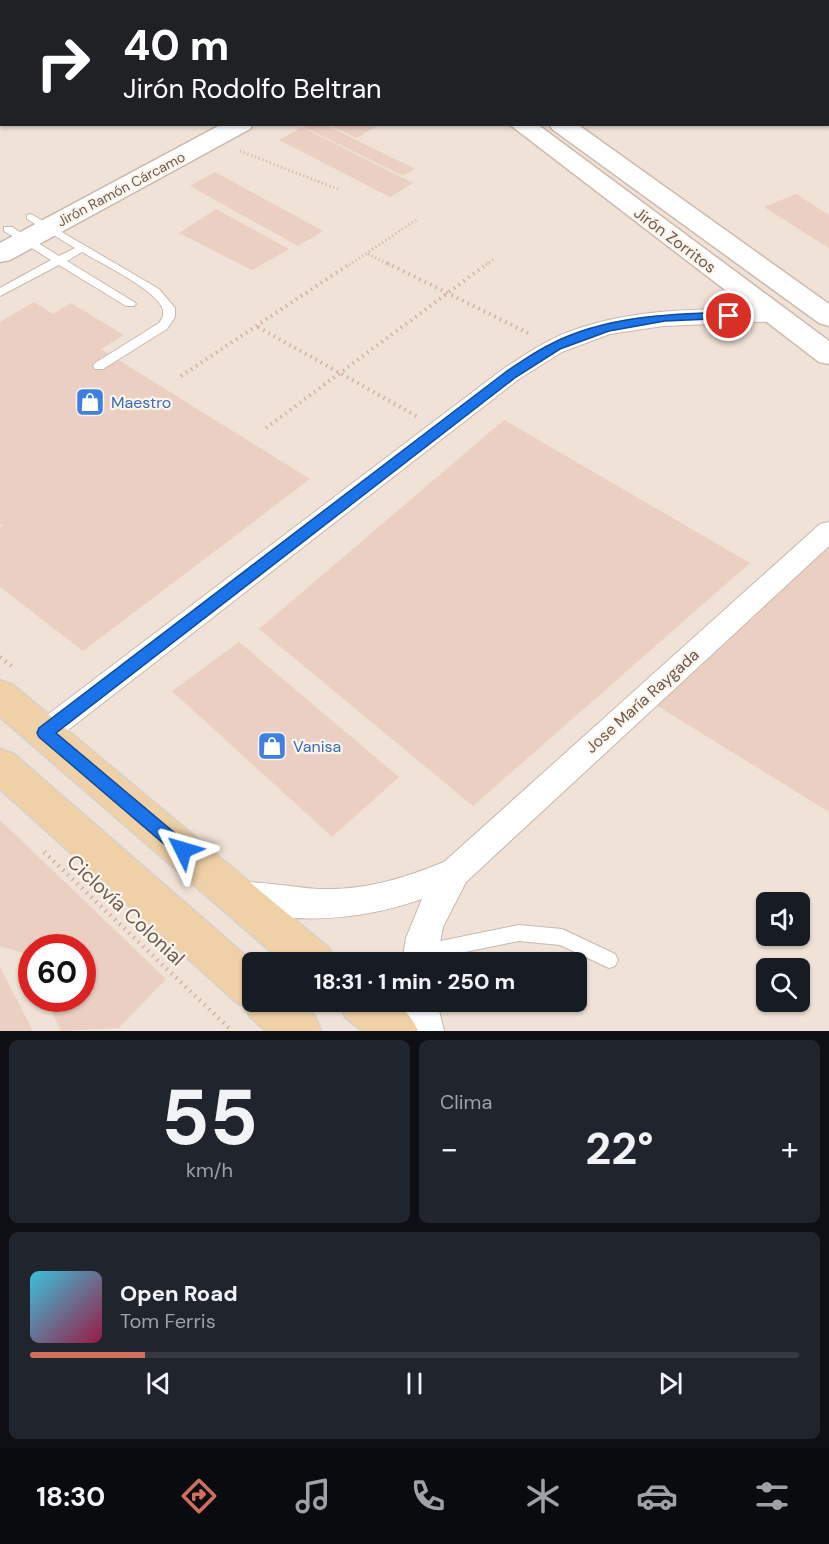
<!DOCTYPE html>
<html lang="es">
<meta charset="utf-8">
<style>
:root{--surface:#171b24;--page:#20242c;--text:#f1f3f6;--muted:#9ea1a6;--line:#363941;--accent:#d36e5c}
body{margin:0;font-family:"DM Sans",sans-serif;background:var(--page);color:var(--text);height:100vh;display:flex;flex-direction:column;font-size:22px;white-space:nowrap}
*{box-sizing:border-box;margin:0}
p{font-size:20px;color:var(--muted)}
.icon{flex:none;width:33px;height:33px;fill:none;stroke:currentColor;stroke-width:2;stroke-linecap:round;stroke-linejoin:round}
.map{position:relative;height:1031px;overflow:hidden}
.panel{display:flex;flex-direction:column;gap:9px;padding:9px;background:#0d0f14;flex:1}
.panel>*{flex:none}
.top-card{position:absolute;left:0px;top:0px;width:830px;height:126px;box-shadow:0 2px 4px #0004;background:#202124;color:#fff;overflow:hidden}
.controls{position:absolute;left:756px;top:892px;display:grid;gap:12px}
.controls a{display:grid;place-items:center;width:54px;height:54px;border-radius:9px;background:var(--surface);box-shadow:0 2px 4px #0004;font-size:30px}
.speed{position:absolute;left:18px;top:934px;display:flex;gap:12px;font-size:30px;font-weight:700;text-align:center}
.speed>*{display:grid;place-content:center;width:78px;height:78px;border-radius:50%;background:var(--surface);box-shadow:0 2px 4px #0004;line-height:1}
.speed .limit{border:9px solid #d22;background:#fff;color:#111}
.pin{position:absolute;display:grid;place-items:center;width:51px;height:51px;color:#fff;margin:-26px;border:3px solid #fff;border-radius:50%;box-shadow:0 2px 6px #0007}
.me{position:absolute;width:66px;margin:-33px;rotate:310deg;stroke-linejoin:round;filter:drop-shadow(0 0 4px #0008)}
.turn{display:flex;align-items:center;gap:21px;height:126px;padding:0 24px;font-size:27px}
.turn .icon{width:78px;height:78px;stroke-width:2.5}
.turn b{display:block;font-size:42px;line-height:51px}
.big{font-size:45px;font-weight:700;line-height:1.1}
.panel .widget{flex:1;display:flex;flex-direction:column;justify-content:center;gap:9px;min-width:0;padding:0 21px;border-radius:9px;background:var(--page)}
.panel .dial{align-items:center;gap:0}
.dial b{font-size:78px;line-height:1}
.song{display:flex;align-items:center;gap:18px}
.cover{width:72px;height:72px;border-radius:9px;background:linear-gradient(135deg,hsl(190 70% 55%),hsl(340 70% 35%))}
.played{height:6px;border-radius:3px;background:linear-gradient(90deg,var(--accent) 15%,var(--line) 15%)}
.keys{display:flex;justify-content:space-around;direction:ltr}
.heat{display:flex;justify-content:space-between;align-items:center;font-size:33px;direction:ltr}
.panel .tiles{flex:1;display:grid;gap:9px;grid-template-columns:1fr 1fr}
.widget:last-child{grid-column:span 2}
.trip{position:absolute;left:242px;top:952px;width:345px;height:60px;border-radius:9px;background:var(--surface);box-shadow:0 2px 4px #0004;font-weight:700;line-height:60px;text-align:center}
.tab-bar{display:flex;height:96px;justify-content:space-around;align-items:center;background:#090b0e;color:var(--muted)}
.tab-bar .icon{width:42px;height:42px}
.tab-bar .on{color:var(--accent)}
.tab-bar b{font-size:27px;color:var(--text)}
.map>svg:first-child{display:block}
</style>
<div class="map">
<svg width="829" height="1031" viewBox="0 0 829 1031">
<rect width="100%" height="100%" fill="#f9f1e7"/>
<path fill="#f0e2d6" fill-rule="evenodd" d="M 0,0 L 829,0 L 829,1031 L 0,1031 ZM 2,2 L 828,2 L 828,124 L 2,124 ZM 766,903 L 800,903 L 800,936 L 766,936 ZM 32,948 L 82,948 L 82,999 L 32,999 ZM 252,963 L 576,963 L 576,1002 L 252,1002 ZM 766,969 L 800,969 L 800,1002 L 766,1002 Z"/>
<path fill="#ebcfc2" d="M 308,124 L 324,124 L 415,169 L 403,176 L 304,127 Z
M 326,124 L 380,124 L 357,138 Z
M 302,127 L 413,183 L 390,197 L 279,140 Z
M 215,172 L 323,231 L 298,246 L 190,186 Z
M 796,194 L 829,215 L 829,248 L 764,207 Z
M 216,209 L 289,249 L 252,270 L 179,233 Z
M 34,302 L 53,314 L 71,303 L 124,335 L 101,349 L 310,479 L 83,651 L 0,587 L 0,528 L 3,526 L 0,524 L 0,322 Z
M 504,420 L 750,563 L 473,806 L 259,629 Z
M 829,544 L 829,812 L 656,705 Z
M 239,642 L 399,777 L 332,837 L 172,691 Z
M 0,820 L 166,979 L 119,1028 L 61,1031 L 46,999 L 82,999 L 82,948 L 32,948 L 32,970 L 23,953 L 0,946 Z
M 0,967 L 33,1031 L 0,1031 Z"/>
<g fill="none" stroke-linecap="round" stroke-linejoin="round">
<g stroke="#c9b8ae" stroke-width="2">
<path id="service" d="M 828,52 L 829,52 L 829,58 L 828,58 Z
M 31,214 L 159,289 L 175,308 L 175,317 L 167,329 L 103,369 L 95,369 L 93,366 L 95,363 L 159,323 C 162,319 164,316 163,310 C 159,291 100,263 82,252 L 67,261 L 134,302 L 136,304 L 134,306 L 126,306 L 59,265 L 0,296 L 0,288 L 51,260 L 4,231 L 4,227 L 12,227 L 59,256 L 75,248 L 27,219 L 27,215 Z
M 519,925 L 562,929 L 615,954 L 618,960 L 615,966 L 609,968 L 560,945 L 519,941 L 421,961 L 415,959 L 412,953 L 415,947 L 421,945 Z"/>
</g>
<g stroke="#c9b8ae" stroke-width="2">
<path id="minor" d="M 779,0 L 797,0 L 798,2 L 780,2 Z
M 828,19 L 829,19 L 829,30 L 828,30 Z
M 776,309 L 784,311 L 787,316 L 784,321 L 663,326 L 610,334 L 562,352 L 519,379 L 54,741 L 44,745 L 34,741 L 29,733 L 34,725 L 503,369 C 525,355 546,340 571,331 C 636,307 708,309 776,309 Z
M 829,522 L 829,546 L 466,882 L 443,927 L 436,963 L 402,963 L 406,938 L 422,899 C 363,920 288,927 228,905 L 223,895 L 228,885 C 248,877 298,889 323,889 C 366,890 405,878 444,862 L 820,524 Z
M 403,1002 L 437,1002 L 444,1031 L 410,1031 Z"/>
</g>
<g stroke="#c9b8ae" stroke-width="3">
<path id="tertiary" d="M 222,124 L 253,124 L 250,129 L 10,260 L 0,262 L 0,243 Z"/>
</g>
<g stroke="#cebaaf" stroke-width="3">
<path id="secondary" d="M 348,0 L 370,0 L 371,2 L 349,2 Z
M 382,0 L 404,0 L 405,2 L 383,2 Z
M 509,124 L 537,124 L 829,341 L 829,364 L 819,362 Z
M 549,124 L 577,124 L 829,304 L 829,326 L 819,323 L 552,129 Z"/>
</g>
<g stroke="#d7d0ce" stroke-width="3">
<path id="primary" d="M 0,680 L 13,685 L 330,949 L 337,963 L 284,963 L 0,717 Z
M 0,749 L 14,754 L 254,963 L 252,963 L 252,1002 L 299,1002 L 315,1016 L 321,1031 L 266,1031 L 250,1017 L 246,1007 L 237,1003 L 0,789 Z
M 339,1002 C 376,1002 401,992 418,1031 L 362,1031 L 345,1017 Z"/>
</g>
<path stroke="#d0b3a5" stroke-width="3" stroke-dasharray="1 3" stroke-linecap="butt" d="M 240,151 L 340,190
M 368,254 L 390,265
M 349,265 L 416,220
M 486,265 L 494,259"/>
<path stroke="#d0b3a5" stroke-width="4" stroke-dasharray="1.5 4.5" stroke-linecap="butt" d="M 387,263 L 530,334
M 258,327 L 418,417
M 181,376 L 351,263
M 266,428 L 488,263"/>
<path stroke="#d0b3a5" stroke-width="4.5" stroke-dasharray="1.5 5" stroke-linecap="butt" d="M 0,657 L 13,667
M 44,852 L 232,1031"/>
<use href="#service" fill="#fff" fill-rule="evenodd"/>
<use href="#minor" fill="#fff" fill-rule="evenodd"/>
<use href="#tertiary" fill="#fff" fill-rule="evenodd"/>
<use href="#secondary" fill="#fff" fill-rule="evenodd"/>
<use href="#primary" fill="#efd0a7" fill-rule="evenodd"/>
</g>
<path fill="#1a73e8" stroke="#114b97" stroke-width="1.5" d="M 729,312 L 733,313 L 733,318 L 665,321 L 609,331 L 560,349 L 516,377 L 56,733 L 189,845 L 191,850 L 189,855 L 183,857 L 177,855 L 39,737 L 37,733 L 39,728 L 507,371 C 521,362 536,351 551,344 C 605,316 669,314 729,312 Z"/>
<defs>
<g id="shop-square" transform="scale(1.5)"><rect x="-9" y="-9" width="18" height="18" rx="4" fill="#3f7fe0" stroke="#fcf5ec"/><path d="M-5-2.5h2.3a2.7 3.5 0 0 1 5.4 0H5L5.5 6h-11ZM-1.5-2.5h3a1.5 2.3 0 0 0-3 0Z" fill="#fff"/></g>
</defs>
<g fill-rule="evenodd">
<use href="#shop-square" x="90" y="402"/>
<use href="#shop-square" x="272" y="746"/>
</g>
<g text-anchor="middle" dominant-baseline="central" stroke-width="4.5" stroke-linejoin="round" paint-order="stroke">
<g font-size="14" fill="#6f584f" stroke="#fcf5ec">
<text transform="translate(121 189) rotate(-28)">Jirón Ramón Cárcamo</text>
</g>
<g font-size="16" fill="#6f584f" stroke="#fcf5ec">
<text transform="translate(675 240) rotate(37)">Jirón Zorritos</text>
<text transform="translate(642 701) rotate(-42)">Jose María Raygada</text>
</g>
<g font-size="16" fill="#366cbe" stroke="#fcf5ec" text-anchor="start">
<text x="111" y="402">Maestro</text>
<text x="293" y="746">Vanisa</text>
</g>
<g font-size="20" fill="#6f584f" stroke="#fcf5ec">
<text transform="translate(126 910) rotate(43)">Ciclovía Colonial</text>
</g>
</g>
</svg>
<div class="controls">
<a><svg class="icon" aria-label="sound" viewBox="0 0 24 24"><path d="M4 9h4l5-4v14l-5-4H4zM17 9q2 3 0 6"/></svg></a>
<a><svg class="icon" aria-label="search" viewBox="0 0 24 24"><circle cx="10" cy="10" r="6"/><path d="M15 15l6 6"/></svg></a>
</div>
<div class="speed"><div class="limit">60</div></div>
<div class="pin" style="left:729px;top:316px;background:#d93025"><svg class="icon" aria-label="arrive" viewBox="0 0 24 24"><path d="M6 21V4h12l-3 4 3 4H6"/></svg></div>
<svg class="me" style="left:183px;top:850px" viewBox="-20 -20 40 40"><path d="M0-17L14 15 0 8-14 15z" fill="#1a73e8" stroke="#fff" stroke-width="4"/></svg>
<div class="trip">18:31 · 1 min · 250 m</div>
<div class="top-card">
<div class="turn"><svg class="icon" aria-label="right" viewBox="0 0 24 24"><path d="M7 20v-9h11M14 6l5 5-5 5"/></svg><div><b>40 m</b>Jirón Rodolfo Beltran</div></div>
</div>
</div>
<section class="panel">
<div class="tiles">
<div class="widget dial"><b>55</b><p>km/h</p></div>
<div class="widget"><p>Clima</p>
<div class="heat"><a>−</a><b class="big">22°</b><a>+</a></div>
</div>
<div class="widget">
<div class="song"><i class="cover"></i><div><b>Open Road</b><p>Tom Ferris</p></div></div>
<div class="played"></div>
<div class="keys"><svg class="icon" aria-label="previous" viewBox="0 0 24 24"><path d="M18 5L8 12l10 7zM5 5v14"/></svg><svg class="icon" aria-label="pause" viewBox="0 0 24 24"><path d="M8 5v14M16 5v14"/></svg><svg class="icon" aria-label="next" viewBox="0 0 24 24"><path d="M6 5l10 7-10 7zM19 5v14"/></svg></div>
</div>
</div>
</section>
<nav class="tab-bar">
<b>18:30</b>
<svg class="icon on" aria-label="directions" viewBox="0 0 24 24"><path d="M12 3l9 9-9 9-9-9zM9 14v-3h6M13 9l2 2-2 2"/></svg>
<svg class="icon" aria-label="music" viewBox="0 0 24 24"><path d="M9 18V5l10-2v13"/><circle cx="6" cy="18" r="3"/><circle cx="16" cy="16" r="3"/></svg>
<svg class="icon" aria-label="phone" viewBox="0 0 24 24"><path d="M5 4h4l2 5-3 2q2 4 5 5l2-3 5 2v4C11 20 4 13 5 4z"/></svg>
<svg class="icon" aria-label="climate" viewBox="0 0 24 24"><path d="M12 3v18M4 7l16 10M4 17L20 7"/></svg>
<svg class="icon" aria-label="car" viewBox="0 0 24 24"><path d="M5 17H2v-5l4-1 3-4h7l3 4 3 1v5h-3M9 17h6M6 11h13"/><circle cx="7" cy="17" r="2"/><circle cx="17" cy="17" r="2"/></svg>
<svg class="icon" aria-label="filters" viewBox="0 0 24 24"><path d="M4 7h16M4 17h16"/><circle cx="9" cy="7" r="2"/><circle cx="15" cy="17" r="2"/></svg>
</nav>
